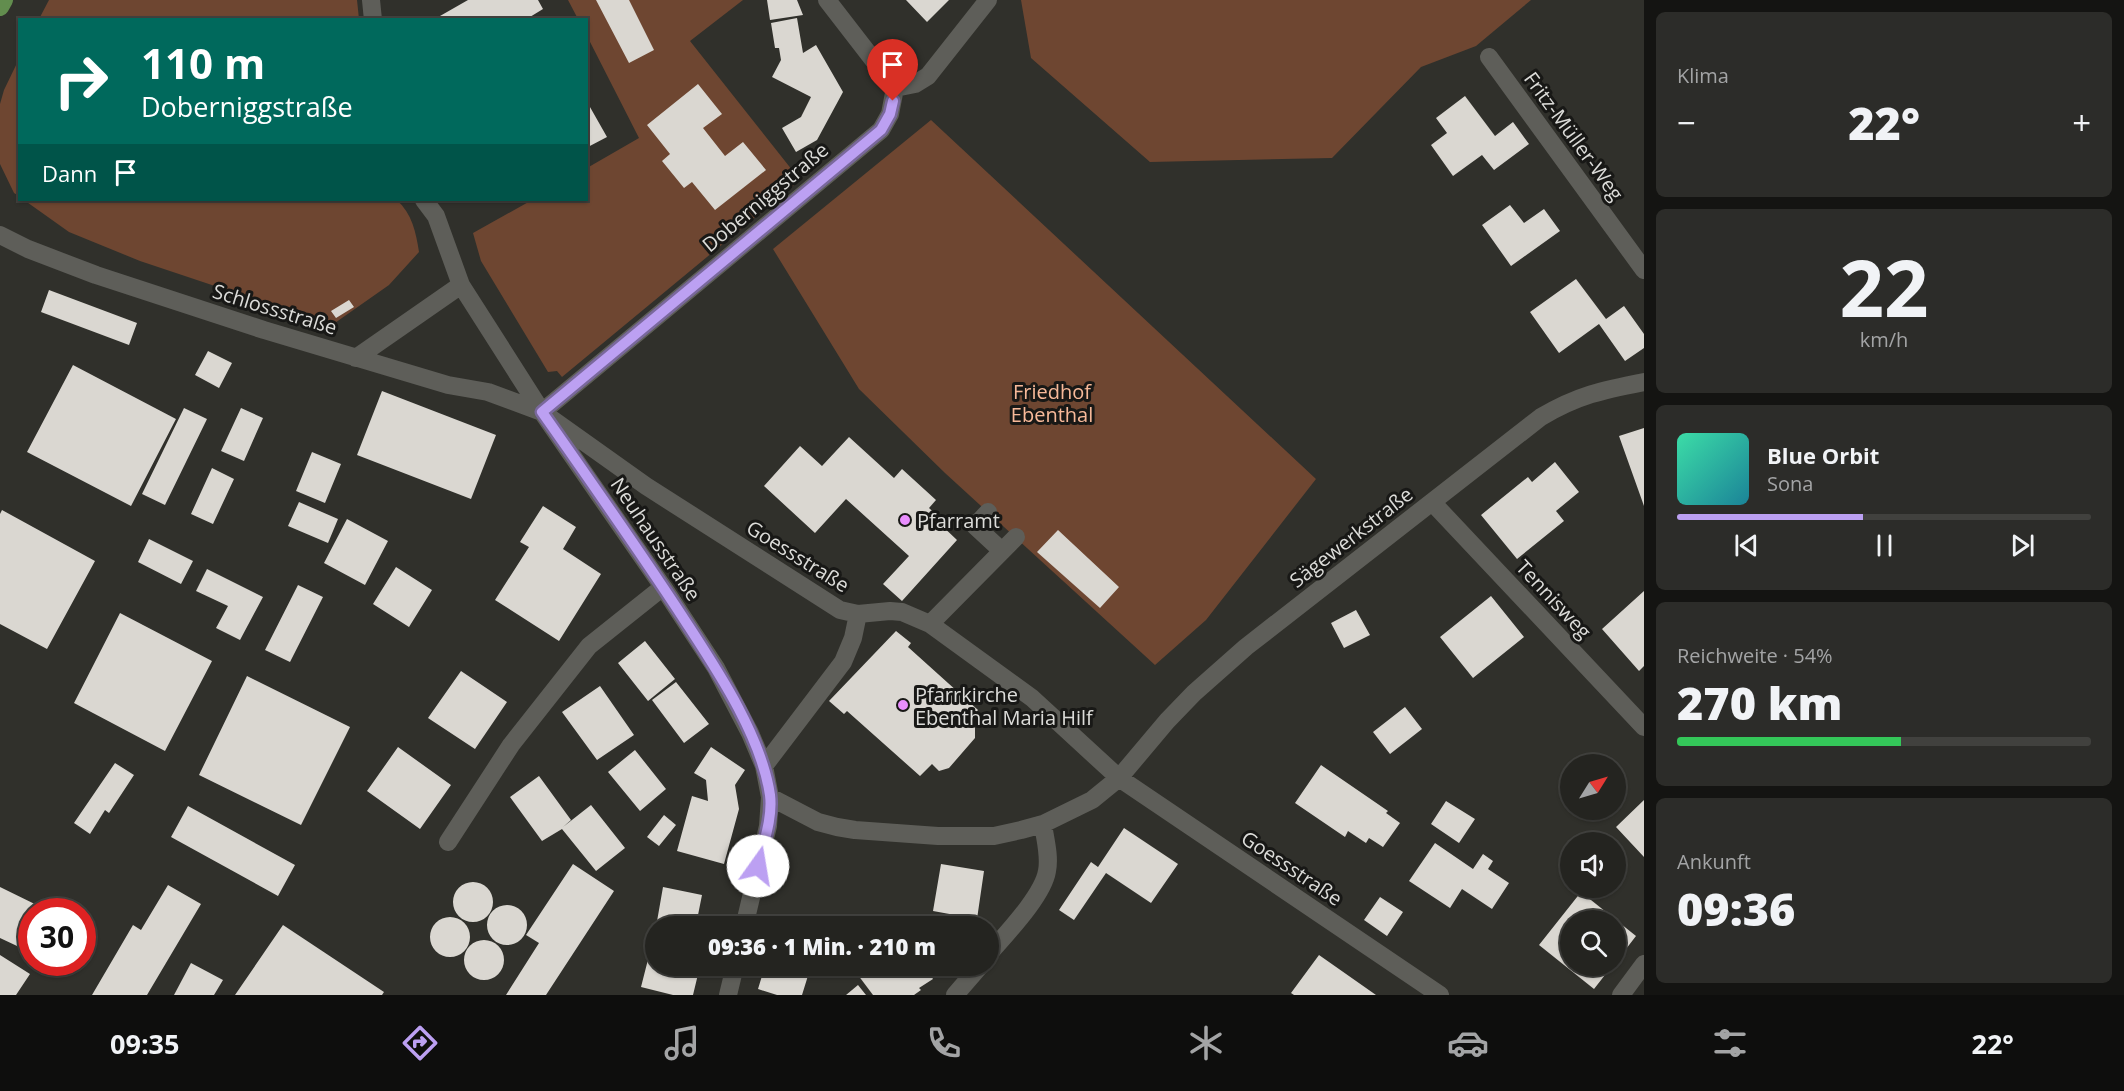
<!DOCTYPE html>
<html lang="de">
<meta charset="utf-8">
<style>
:root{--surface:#242420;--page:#2c2c29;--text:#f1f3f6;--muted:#a3a4a5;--line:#41413e;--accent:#bca0f2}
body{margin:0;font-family:"Open Sans",sans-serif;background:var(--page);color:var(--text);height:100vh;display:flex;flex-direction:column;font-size:22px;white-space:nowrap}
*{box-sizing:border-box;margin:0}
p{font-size:20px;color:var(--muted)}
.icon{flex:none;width:33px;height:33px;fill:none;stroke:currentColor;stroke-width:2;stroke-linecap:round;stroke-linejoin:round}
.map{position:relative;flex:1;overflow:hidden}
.drawer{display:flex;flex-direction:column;gap:12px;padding:12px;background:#141412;width:480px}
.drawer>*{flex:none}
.top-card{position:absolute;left:18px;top:18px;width:570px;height:183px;border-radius:0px;box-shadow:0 2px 4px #0004,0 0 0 2px var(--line);background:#00695c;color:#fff;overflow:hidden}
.needle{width:39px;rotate:53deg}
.tools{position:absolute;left:1560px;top:754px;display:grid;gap:12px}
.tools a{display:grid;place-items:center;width:66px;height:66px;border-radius:50%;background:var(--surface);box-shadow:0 2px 4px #0004,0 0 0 2px var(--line);font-size:30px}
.speed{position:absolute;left:18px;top:898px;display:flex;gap:12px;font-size:30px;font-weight:700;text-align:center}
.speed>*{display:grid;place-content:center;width:78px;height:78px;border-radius:50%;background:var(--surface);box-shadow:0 2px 4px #0004,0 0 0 2px var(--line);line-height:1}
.speed .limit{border:9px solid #d22;background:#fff;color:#111}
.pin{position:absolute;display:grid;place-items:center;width:51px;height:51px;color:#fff;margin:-62px -26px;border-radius:50% 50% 50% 0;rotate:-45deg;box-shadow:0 0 6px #0007}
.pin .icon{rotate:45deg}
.me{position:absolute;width:66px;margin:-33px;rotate:13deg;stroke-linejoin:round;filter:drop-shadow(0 0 4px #0008)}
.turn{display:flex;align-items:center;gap:21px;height:126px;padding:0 24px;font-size:27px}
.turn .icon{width:78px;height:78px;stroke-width:2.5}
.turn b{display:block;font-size:42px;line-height:51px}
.then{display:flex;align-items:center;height:57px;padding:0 24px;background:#0003;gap:12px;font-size:22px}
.big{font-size:45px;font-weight:800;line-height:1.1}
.drawer .card{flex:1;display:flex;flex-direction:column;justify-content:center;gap:9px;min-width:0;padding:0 21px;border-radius:9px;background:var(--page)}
.drawer .dial{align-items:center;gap:0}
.dial b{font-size:78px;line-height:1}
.song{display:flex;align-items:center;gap:18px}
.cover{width:72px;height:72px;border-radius:9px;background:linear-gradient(135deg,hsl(160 70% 55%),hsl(190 70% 35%))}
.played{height:6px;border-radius:3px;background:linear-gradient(90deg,var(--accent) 45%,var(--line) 45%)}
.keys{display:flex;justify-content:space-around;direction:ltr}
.heat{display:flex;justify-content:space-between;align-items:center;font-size:33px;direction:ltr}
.charge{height:9px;border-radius:4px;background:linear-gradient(90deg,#34c759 54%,var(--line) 0)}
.trip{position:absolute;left:645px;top:916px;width:354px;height:60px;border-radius:30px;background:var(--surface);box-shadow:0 2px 4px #0004,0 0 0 2px var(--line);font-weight:800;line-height:60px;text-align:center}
.tabs{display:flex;height:96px;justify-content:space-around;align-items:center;background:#0e0e0d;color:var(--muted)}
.tabs .icon{width:42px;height:42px}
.tabs .on{color:var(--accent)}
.tabs b{font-size:27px;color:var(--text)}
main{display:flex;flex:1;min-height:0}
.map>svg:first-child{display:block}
</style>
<main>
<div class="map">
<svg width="1644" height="995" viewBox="0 0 1644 995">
<rect width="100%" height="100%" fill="#30302b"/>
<path fill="#6e4631" d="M 49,0 L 357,0 L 359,19 L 39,19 Z
M 568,0 L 743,0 L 690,41 L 800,180 L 562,377 L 557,371 L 548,372 L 481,261 L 473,233 L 532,200 L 586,200 L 587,168 L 639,138 L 587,36 L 586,20 L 578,19 Z
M 1021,0 L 1531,0 L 1476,46 L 1421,67 L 1332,158 L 1150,162 L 1031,58 Z
M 19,59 L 19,196 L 14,193 L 0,164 L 0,104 L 4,90 Z
M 931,120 L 1316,479 L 1206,620 L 1155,665 L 945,473 L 859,389 L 773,249 Z
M 24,200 L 397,200 C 412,214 416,232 419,252 L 389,285 L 332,325 L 140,261 L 69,232 Z"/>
<path fill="#dad7d1" d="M 468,0 L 538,0 L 543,9 L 525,20 L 433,20 Z
M 596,0 L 629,0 L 654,50 L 629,63 Z
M 767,0 L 797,0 L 803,15 L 770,20 Z
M 906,0 L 949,0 L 927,22 Z
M 797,18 L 803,53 L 816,45 L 843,92 L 817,140 L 796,152 L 782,128 L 801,117 L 811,97 L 772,77 L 781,60 L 779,48 L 775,48 L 771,23 Z
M 698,84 L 722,114 L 703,128 L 725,156 L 743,142 L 766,170 L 715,210 L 692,182 L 684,188 L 662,161 L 670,154 L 647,125 Z
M 1465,96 L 1495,136 L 1513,122 L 1529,144 L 1494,170 L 1482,155 L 1453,176 L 1431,145 L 1447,133 L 1436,118 Z
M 586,100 L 607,137 L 586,148 Z
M 1510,205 L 1524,223 L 1544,209 L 1560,231 L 1511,266 L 1482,225 Z
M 1576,279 L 1606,319 L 1624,306 L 1644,334 L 1644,348 L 1625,361 L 1599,324 L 1559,353 L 1530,312 Z
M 49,290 L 137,323 L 129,345 L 41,312 Z
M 349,300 L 354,307 L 336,318 L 331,311 Z
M 208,351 L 232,363 L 219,388 L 195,375 Z
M 73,365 L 176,419 L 131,506 L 27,452 Z
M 382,391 L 496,435 L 471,499 L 357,455 Z
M 184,408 L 207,419 L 165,505 L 142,494 Z
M 241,408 L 263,418 L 244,461 L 221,451 Z
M 1644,428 L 1644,506 L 1619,436 Z
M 849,437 L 894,478 L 902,469 L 936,500 L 929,508 L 941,519 L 938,522 L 957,540 L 902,601 L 883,584 L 909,556 L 846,499 L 815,533 L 764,486 L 800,446 L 822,466 Z
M 312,452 L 341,464 L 325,503 L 296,491 Z
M 1555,462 L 1579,492 L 1556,511 L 1564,521 L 1517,559 L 1481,515 L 1528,477 L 1532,482 Z
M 212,468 L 234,479 L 213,524 L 191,514 Z
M 299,502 L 338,519 L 328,543 L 288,526 Z
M 543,506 L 576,527 L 563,549 L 601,574 L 559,641 L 495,600 L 529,547 L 520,542 Z
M 2,510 L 95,561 L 47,649 L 0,624 L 0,514 Z
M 347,519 L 388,541 L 365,585 L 324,563 Z
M 1058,530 L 1119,587 L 1100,608 L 1037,552 Z
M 149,539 L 193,561 L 181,584 L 138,562 Z
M 396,567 L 432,590 L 409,627 L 373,604 Z
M 207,569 L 263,597 L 240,640 L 216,628 L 228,606 L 196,591 Z
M 298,585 L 323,597 L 290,662 L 265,650 Z
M 1644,591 L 1644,666 L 1639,671 L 1602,629 Z
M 1491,596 L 1524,637 L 1473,678 L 1440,637 Z
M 1356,610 L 1370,635 L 1344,648 L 1331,623 Z
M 120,613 L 212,661 L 165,751 L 74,703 Z
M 896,631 L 911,643 L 908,647 L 978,710 L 969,721 L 975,728 L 975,738 L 949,768 L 939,771 L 932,764 L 920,776 L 847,711 L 844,714 L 829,701 Z
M 645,641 L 675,679 L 648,701 L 618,663 Z
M 461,671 L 507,702 L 475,749 L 428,718 Z
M 247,676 L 350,727 L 301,825 L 199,775 Z
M 676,682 L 709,724 L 684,743 L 652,700 Z
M 600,686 L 634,735 L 597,760 L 562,712 Z
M 1405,707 L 1422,729 L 1390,754 L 1373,732 Z
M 398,747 L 451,785 L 420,829 L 367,791 Z
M 711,747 L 745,770 L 735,785 L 739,809 L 724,864 L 677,851 L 692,796 L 708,801 L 706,780 L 694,773 Z
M 635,750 L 666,789 L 640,811 L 608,772 Z
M 115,763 L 134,775 L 109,813 L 105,810 L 90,834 L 74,823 Z
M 1321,765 L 1388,811 L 1386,813 L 1400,823 L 1383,847 L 1369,838 L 1366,843 L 1348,831 L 1345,837 L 1295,803 Z
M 539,776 L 571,820 L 563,827 L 591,805 L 625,848 L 596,871 L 562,829 L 542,841 L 510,797 Z
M 1644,800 L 1644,857 L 1616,827 Z
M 1446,801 L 1475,819 L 1459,843 L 1431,824 Z
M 188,806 L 295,865 L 278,896 L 171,837 Z
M 664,815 L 676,825 L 659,846 L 647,837 Z
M 1124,828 L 1178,864 L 1151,903 L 1106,873 L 1074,920 L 1059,910 L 1091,862 L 1098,867 Z
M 1435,843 L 1473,869 L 1483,854 L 1493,861 L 1488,869 L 1509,883 L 1492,909 L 1462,889 L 1450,908 L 1409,881 Z
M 573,864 L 614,891 L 546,995 L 506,995 L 539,943 L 526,935 Z
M 941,864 L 984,871 L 977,919 L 933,911 Z
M453 902a20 20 0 1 1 40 0a20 20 0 1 1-40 0Z
M 168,885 L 201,904 L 147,995 L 92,995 L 133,925 L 141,930 Z
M 0,887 L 51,912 L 32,912 L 32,953 L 0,938 Z
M 663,887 L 702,895 L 698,915 L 712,919 L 710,927 L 656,927 Z
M 1581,892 L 1636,936 L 1616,962 L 1616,921 L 1570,921 L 1570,966 L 1612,966 L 1594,989 L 1539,945 Z
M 1380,897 L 1403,912 L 1387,936 L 1364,920 Z
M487 925a20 20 0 1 1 40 0a20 20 0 1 1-40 0Z
M430 937a20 20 0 1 1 40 0a20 20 0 1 1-40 0Z
M 283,925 L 384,992 L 382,995 L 235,995 Z
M 655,932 L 656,966 L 700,966 L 693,995 L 673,995 L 641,987 Z
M464 960a20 20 0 1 1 40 0a20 20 0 1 1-40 0Z
M 0,955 L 30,974 L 16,995 L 0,995 Z
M 1319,955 L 1376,995 L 1294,995 L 1291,993 Z
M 191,963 L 223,980 L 214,995 L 174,995 Z
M 765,966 L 811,966 L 802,995 L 777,995 L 758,989 Z
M 854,966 L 902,966 L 904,969 L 908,966 L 925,966 L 933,979 L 919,988 L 921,990 L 914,995 L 873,995 L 852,967 Z
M 858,985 L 866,995 L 846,995 Z"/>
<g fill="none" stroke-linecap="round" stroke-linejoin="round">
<path stroke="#5e5e59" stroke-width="18" d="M 371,0 L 373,20
M 827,0 L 895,88
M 1489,57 L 1644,270
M 895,88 L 915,84 L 928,76 L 988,0
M 424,200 L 436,216 L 461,285 L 542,412 L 663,587 L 716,668 L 750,733 L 764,766 L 770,797 L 768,826 L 744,927
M 0,235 L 28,249 L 96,275 L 264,330 L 448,385 L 488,392 L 542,412 L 646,486 L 840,610 L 858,614 L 890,611 L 902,612 L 930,624 L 1032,698 L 1119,778 L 1440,995
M 356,358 L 461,285
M 542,412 L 881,130 L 890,114 L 895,88
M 1432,502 L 1644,727
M 988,512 L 975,526 L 1002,551
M 930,624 L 1016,537
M 764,766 L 843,662 L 853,638 L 858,614
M 770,797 L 818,822 L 837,827 L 855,830 L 938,836 L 994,836 L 1021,830 L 1043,824 L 1092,800 L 1119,778 L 1167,721 L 1194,693 L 1246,647 L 1541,417 C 1578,395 1603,390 1644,382
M 448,842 L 511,745 L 589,646 L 663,587
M 988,955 C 1005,935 1043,896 1047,871 C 1050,856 1045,839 1043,824
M 728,995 L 735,966
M 955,995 L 980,966
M 1621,995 L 1644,964"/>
<path stroke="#628d4e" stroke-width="18" d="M 0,7 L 4,0"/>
</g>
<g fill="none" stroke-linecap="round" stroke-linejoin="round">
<g stroke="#7a689d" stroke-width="15">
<path id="route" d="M 758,866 C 763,844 773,818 770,795 C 761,734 715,667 682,616 C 637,547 589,479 542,412 L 881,130 L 890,114 L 893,101"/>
</g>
<use href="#route" stroke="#bca0f2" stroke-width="10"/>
</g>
<g fill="#e98efe" stroke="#181816" stroke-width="2">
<circle cx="905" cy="520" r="6"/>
<circle cx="903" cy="705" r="6"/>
</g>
<g text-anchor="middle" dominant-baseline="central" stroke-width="6" stroke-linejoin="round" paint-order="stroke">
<g font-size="20" fill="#dcdcd9" stroke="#181816">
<text transform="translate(1574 136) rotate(54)">Fritz-Müller-Weg</text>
<text transform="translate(765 197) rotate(-40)">Doberniggstraße</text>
<text transform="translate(275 309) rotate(17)">Schlossstraße</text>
<text transform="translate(1351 537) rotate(-38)">Sägewerkstraße</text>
<text transform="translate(656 539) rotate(56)">Neuhausstraße</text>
<text transform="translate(798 556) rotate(32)">Goessstraße</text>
<text transform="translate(1554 599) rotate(47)">Tennisweg</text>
<text transform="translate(1292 868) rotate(34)">Goessstraße</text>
</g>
<g font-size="20" fill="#f7b999" stroke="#181816">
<text x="1052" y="391">Friedhof<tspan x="1052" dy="23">Ebenthal</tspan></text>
</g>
<g font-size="20" fill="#dcdcd9" stroke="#181816" text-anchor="start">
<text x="917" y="520">Pfarramt</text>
<text x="915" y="694">Pfarrkirche<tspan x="915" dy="23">Ebenthal Maria Hilf</tspan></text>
</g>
</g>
</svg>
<div class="tools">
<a><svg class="needle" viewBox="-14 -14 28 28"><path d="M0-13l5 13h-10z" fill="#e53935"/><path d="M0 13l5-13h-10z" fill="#a3a4a5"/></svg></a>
<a><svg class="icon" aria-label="sound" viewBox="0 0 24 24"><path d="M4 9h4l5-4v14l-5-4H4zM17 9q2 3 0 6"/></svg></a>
<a><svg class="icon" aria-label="search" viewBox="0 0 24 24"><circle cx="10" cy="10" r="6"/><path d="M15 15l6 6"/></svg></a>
</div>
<div class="speed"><div class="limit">30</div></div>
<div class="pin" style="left:893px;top:101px;background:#d93025"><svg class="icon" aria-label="arrive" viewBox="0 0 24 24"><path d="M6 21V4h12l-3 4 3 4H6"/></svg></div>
<svg class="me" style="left:758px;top:866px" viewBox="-20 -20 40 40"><circle r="19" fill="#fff"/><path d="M0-13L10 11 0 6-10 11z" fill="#bca0f2"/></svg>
<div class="trip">09:36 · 1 Min. · 210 m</div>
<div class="top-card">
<div class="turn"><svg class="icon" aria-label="right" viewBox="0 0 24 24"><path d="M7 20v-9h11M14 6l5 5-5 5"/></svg><div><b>110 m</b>Doberniggstraße</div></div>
<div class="then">Dann<svg class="icon" aria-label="arrive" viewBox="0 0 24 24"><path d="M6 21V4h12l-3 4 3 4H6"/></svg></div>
</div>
</div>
<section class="drawer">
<div class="card"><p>Klima</p>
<div class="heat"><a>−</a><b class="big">22°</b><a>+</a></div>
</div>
<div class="card dial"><b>22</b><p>km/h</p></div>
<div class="card">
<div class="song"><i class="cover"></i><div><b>Blue Orbit</b><p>Sona</p></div></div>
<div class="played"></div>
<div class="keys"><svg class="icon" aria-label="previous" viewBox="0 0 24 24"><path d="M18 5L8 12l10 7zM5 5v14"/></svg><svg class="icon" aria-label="pause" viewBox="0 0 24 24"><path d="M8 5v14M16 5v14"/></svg><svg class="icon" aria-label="next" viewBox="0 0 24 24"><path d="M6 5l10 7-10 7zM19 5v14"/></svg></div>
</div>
<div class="card"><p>Reichweite · 54%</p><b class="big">270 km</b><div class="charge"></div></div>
<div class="card"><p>Ankunft</p><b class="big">09:36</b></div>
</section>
</main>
<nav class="tabs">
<b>09:35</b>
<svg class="icon on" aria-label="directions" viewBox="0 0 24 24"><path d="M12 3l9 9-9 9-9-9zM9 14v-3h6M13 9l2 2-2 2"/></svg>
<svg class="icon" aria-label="music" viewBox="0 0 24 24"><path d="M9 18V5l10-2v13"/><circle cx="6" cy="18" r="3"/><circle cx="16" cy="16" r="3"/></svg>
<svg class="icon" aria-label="phone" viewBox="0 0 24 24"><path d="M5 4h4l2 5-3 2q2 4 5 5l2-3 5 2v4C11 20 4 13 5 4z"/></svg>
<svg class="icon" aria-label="climate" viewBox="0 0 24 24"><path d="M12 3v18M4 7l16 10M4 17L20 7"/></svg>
<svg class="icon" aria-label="car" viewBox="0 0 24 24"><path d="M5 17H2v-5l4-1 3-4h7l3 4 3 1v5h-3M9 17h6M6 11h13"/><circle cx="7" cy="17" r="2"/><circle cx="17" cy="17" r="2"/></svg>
<svg class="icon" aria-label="filters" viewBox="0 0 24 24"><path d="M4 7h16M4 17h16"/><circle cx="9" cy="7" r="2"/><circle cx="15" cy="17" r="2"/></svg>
<b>22°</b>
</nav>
